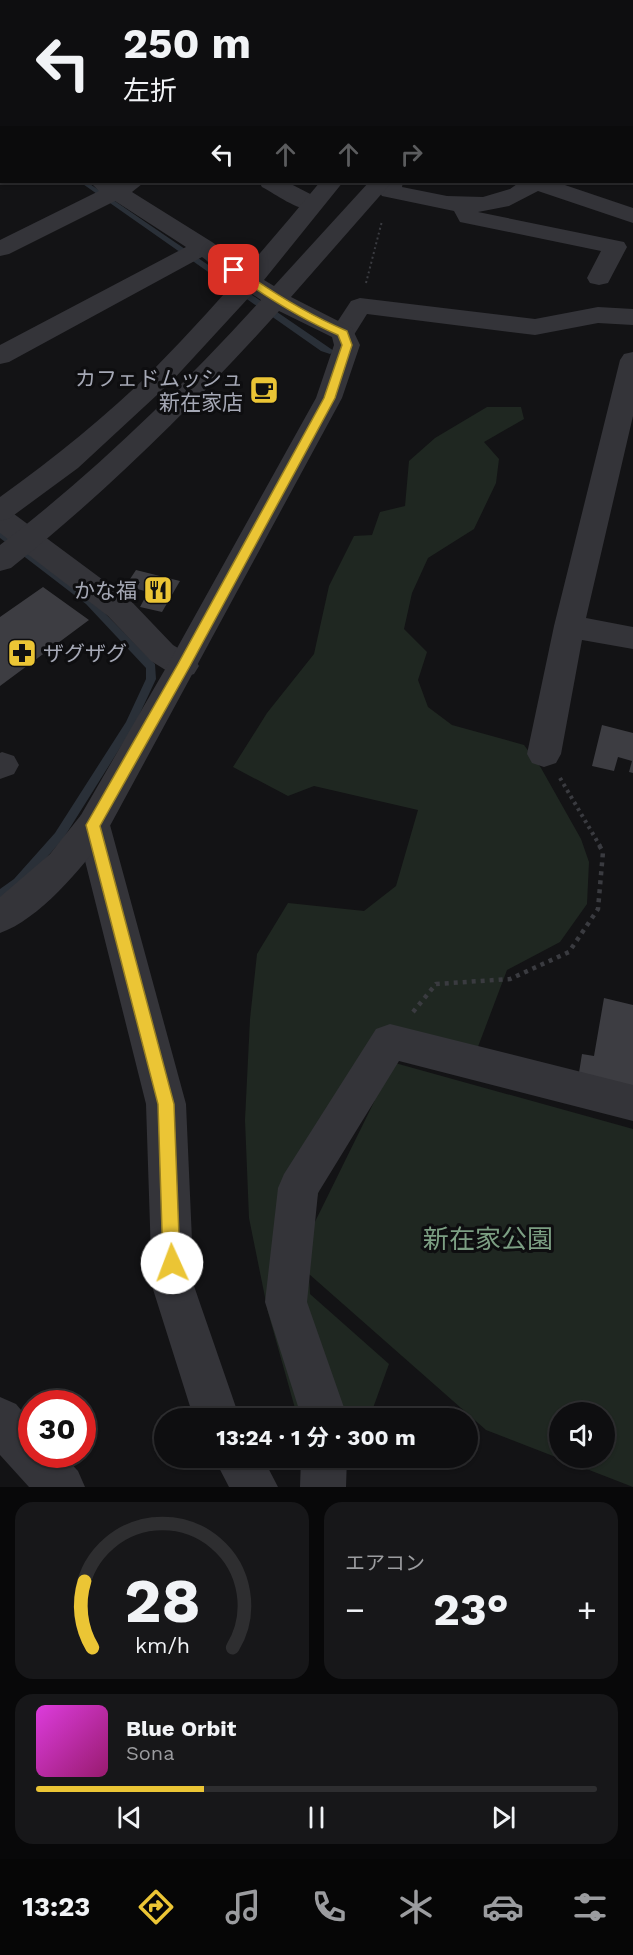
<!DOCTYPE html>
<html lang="ja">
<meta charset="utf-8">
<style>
:root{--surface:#0e0e10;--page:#171719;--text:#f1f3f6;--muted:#9b9c9f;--line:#2e2e30;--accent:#ebc535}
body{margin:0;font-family:"Work Sans","Noto Sans JP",sans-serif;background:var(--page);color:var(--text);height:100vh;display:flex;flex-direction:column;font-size:22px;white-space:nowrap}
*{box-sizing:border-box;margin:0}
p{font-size:20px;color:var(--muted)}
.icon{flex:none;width:33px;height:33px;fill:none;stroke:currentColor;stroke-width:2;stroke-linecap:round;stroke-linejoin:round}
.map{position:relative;height:1487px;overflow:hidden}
.panel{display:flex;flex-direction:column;gap:15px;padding:15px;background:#080809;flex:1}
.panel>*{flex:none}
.hud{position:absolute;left:0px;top:0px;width:633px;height:183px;box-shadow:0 2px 4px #0004,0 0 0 2px var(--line);background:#0e0e10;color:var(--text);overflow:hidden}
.tools{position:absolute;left:549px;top:1402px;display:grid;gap:12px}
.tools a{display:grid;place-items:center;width:66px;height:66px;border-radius:50%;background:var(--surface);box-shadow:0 2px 4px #0004,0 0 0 2px var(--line);font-size:30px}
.speed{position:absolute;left:18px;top:1390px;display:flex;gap:12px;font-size:30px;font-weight:700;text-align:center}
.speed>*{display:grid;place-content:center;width:78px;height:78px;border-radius:50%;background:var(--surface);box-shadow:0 2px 4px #0004,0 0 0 2px var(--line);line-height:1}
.speed .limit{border:9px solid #d22;background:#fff;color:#111}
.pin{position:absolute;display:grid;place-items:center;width:51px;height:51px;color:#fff;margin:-26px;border-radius:12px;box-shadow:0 3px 9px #0006}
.me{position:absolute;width:66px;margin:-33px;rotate:358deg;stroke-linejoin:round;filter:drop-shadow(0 0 4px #0008)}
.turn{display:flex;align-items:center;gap:21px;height:126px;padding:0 24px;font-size:27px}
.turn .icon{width:78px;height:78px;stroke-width:2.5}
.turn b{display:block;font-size:42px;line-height:51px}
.lanes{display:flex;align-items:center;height:57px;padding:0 24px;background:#0003;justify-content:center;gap:30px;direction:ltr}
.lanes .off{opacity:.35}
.big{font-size:45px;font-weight:700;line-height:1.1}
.panel .tile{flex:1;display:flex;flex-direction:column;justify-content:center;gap:9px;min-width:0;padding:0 21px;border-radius:18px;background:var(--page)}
.panel .dial{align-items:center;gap:0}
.dial svg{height:156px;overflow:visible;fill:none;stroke:var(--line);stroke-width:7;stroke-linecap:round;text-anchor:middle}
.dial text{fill:var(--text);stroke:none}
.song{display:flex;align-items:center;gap:18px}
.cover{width:72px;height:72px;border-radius:9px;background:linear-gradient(135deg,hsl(300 70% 55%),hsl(320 70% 35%))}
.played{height:6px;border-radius:3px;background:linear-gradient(90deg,var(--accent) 30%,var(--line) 30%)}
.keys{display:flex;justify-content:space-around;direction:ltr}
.heat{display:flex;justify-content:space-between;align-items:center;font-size:33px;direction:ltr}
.panel .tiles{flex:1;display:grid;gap:15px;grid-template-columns:1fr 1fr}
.tile:last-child{grid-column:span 2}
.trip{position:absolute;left:154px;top:1408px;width:324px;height:60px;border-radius:30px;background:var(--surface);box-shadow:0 2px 4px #0004,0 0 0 2px var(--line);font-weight:700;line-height:60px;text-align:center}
.dock{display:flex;height:96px;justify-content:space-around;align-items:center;background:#060606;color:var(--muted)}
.dock .icon{width:42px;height:42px}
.dock .current{color:var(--accent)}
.dock b{font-size:27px;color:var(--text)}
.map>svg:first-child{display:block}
</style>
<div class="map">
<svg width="633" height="1487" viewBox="0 0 633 1487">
<rect width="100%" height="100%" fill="#131315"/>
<path fill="#1f2721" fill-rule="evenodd" d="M 487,407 L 521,407 L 524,419 L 484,442 L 499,459 L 496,483 L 474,529 L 428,558 L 412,593 L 404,629 L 427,652 L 418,680 L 428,707 L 452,725 L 524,745 L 541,768 L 581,839 L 589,862 L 587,904 L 560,942 L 507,970 L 476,1052 L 400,1054 L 395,1063 L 633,1129 L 633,1487 L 486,1430 L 309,1274 L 310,1294 L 389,1364 L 369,1419 L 298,1419 L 268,1312 L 249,1218 L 245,1120 L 250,1019 L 257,954 L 288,903 L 364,911 L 396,886 L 418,810 L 314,786 L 288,796 L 233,767 L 267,713 L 314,654 L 329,586 L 354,536 L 372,535 L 380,512 L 405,506 L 409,461 L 435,438 ZM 375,1100 L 309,1234 L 308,1233 L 322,1178 ZM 560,1413 L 604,1413 L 604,1458 L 560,1458 Z"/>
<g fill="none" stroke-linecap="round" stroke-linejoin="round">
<path fill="#2a3038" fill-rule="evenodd" d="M 0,118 L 2,118 L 2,124 L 0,124 Z
M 80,182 L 87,182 L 334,351 L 330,354 L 321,351 Z
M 0,530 L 92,600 L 155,664 L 156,679 L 135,724 L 63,839 L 22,885 L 0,900 L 0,889 L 14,879 L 55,833 L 126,722 L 146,679 L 146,668 L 86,604 L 0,538 Z"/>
</g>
<path fill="#3d3d42" d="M 136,570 L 180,581 L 162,612 L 140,607 L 148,592 L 134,588 L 140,582 L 130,579 Z
M 43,587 L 89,620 L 0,686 L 0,617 Z
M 602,725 L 633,733 L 633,773 L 629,772 L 632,761 L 618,757 L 614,771 L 592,766 Z
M 604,998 L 633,1005 L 633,1099 L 577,1085 L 582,1054 L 594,1056 Z"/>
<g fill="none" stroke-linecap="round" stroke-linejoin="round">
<path stroke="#3a3b40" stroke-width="2" stroke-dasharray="2 3" stroke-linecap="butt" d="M 366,283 L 382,221"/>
<path stroke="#3a3b40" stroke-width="4" stroke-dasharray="3 4" stroke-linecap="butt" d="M 560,778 L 600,846"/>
<path stroke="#3a3b40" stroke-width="4.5" stroke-dasharray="4 5" stroke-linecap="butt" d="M 413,1012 L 436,984 L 510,979 L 569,952 L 598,909 L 603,852 L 599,845"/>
<path fill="#343439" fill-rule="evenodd" d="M 229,0 L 249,0 L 250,2 L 230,2 Z
M 256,0 L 280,0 L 282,2 L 257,2 Z
M 299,0 L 319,0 L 297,2 Z
M 632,38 L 633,38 L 633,50 L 632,50 Z
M 0,102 L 2,102 L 2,115 L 0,115 Z
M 633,113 L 633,127 L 632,128 L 632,114 Z
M 2,137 L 2,151 L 0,152 L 0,138 Z
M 90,182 L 140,182 L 142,184 L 132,192 L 212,242 L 259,276 L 262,281 L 259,286 C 238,291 218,269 202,257 L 9,362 L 0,364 L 0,345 L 186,247 L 115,201 L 9,254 L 0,256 L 0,240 L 99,191 Z
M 259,182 L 287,182 L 320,199 L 324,204 L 320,209 C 301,214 279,196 262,187 Z
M 381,182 L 403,182 L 402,187 L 447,196 L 483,197 L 510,189 L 520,182 L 556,182 L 633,208 L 633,223 L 538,191 L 509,206 L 478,212 L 624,242 L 627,247 L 608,283 L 599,285 L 590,283 L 587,278 L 601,251 L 460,222 L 454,211 L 382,196 L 378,191 Z
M 360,298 L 535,319 L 598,307 L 633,309 L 633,325 L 598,323 L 535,335 L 367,314 L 352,338 L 343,341 L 334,338 L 330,333 L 351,301 Z
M 633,352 L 633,416 L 586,618 L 633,627 L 633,649 L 582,640 L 561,754 L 556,763 L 544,767 L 532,763 L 527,754 L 554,626 L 620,360 L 624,354 Z
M 0,508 L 10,511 L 130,600 L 173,645 L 194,658 L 199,666 L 194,674 L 183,678 L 172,674 L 151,661 L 108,616 L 0,533 Z
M 2,752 L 14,756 L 19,765 L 14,774 L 0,779 L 0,753 Z
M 93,811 L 105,815 L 110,825 L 186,1104 L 194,1286 L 240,1419 L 194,1419 L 152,1286 L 146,1104 L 76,825 L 81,815 Z
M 390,1024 L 633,1085 L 633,1121 L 399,1061 L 318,1193 L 307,1302 L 348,1419 L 302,1419 L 265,1302 L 278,1188 L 284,1174 L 376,1029 Z
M 214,1458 L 263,1458 L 278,1487 L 229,1487 Z
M 301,1458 L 347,1458 L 346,1487 L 300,1487 Z"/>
<path fill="#343439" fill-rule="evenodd" d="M 486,0 L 506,0 L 485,2 Z
M 516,0 L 536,0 L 514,2 Z
M 320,182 L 343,182 L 264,280 L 274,286 L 369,182 L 392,182 L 291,297 L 352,328 L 360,345 L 342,398 L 105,835 C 83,868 38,920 0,933 L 0,897 L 50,854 L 81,815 L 171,659 L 316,398 L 334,345 L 332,337 L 279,311 C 195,404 108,491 11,568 L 0,571 L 0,545 C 95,472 180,389 261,300 L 252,294 L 171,382 L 78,468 L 10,518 L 0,521 L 0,497 C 54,458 107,416 154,369 C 213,309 267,246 320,182 Z
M 0,1397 L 16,1404 L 32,1423 L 32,1455 L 63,1455 L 78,1471 L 85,1487 L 29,1487 L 0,1455 Z"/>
</g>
<path fill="#ebc535" stroke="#998022" stroke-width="1.5" d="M 231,268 L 238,268 C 273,293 307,314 347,331 L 352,345 L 335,398 L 190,666 L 100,826 L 174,1104 L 180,1263 L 178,1269 L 172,1272 L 166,1269 L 163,1263 L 158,1104 L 86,825 L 178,664 L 324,398 L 342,345 L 338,335 C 299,318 266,297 231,272 Z"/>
<defs>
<g id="cafe-square" transform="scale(1.5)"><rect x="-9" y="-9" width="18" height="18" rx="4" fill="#ebc535" stroke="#0e0e10"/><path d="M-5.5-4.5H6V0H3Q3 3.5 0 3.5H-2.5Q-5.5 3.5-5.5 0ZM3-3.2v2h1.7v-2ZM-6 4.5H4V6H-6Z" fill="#111"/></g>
<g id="restaurant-square" transform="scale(1.5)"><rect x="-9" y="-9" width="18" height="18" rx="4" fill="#ebc535" stroke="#0e0e10"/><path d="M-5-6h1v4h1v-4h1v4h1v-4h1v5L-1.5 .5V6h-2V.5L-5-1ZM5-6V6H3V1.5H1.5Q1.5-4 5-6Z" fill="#111"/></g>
<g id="pharmacy-square" transform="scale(1.5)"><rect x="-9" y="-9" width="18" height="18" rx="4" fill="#ebc535" stroke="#0e0e10"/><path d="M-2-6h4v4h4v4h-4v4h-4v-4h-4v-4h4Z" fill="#111"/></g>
</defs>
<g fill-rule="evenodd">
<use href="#cafe-square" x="264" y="390"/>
<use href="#restaurant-square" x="158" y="590"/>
<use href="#pharmacy-square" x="22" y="653"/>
</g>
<g text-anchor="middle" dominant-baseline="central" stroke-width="6" stroke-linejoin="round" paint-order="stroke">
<g font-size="21" fill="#a5a8b5" stroke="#0e0e10" text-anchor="end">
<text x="243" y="378">カフェドムッシュ<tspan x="243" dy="24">新在家店</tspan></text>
<text x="137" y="590">かな福</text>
<text x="43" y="653" text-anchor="start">ザグザグ</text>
</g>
<g font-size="26" fill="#7c9f83" stroke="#0e0e10">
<text x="488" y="1239">新在家公園</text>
</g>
</g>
</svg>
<div class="tools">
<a><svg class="icon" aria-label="sound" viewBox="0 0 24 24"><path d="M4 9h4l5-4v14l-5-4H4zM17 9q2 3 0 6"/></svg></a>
</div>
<div class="speed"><div class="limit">30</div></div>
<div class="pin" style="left:234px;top:270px;background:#d93025"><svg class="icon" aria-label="arrive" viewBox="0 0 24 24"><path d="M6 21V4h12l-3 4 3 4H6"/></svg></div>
<svg class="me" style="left:172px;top:1263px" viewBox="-20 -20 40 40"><circle r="19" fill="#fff"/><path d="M0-13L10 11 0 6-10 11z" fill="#ebc535"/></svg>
<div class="trip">13:24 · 1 分 · 300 m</div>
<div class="hud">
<div class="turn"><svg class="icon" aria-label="left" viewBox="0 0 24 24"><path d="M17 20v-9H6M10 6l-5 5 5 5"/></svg><div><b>250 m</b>左折</div></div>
<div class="lanes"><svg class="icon" aria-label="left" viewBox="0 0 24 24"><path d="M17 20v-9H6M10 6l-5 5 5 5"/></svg><svg class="icon off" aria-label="ahead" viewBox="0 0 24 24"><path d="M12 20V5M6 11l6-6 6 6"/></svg><svg class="icon off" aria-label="ahead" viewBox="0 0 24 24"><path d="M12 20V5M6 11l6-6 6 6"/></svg><svg class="icon off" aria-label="right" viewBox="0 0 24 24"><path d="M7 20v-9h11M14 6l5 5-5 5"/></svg></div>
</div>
</div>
<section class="panel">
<div class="tiles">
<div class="tile dial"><svg viewBox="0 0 100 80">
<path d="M14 69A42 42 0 1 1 86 69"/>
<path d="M14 69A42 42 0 0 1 10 35" stroke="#ebc535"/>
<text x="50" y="56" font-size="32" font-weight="700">28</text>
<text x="50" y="72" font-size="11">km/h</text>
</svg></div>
<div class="tile"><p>エアコン</p>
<div class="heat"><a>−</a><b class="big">23°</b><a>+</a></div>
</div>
<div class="tile">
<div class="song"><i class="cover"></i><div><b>Blue Orbit</b><p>Sona</p></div></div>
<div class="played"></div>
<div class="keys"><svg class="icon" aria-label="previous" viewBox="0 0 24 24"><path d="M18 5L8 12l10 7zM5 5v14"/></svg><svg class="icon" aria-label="pause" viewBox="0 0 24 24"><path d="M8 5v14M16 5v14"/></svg><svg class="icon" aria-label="next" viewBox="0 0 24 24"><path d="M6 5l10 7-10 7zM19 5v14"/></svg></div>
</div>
</div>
</section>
<nav class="dock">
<b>13:23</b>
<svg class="icon current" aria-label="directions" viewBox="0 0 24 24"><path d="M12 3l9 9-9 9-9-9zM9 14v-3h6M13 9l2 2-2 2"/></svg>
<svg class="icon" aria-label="music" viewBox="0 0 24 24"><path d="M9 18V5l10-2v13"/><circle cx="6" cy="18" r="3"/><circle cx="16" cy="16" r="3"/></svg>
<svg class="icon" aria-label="phone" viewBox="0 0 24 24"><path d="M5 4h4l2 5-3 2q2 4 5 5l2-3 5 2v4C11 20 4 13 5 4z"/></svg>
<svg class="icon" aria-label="climate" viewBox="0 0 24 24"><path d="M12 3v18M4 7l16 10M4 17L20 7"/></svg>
<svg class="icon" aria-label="car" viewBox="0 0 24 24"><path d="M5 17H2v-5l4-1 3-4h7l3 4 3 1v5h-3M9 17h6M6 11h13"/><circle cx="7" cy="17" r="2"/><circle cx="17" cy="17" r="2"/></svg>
<svg class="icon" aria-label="filters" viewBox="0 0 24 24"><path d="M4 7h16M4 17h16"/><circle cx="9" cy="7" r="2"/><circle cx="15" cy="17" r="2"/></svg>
</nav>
